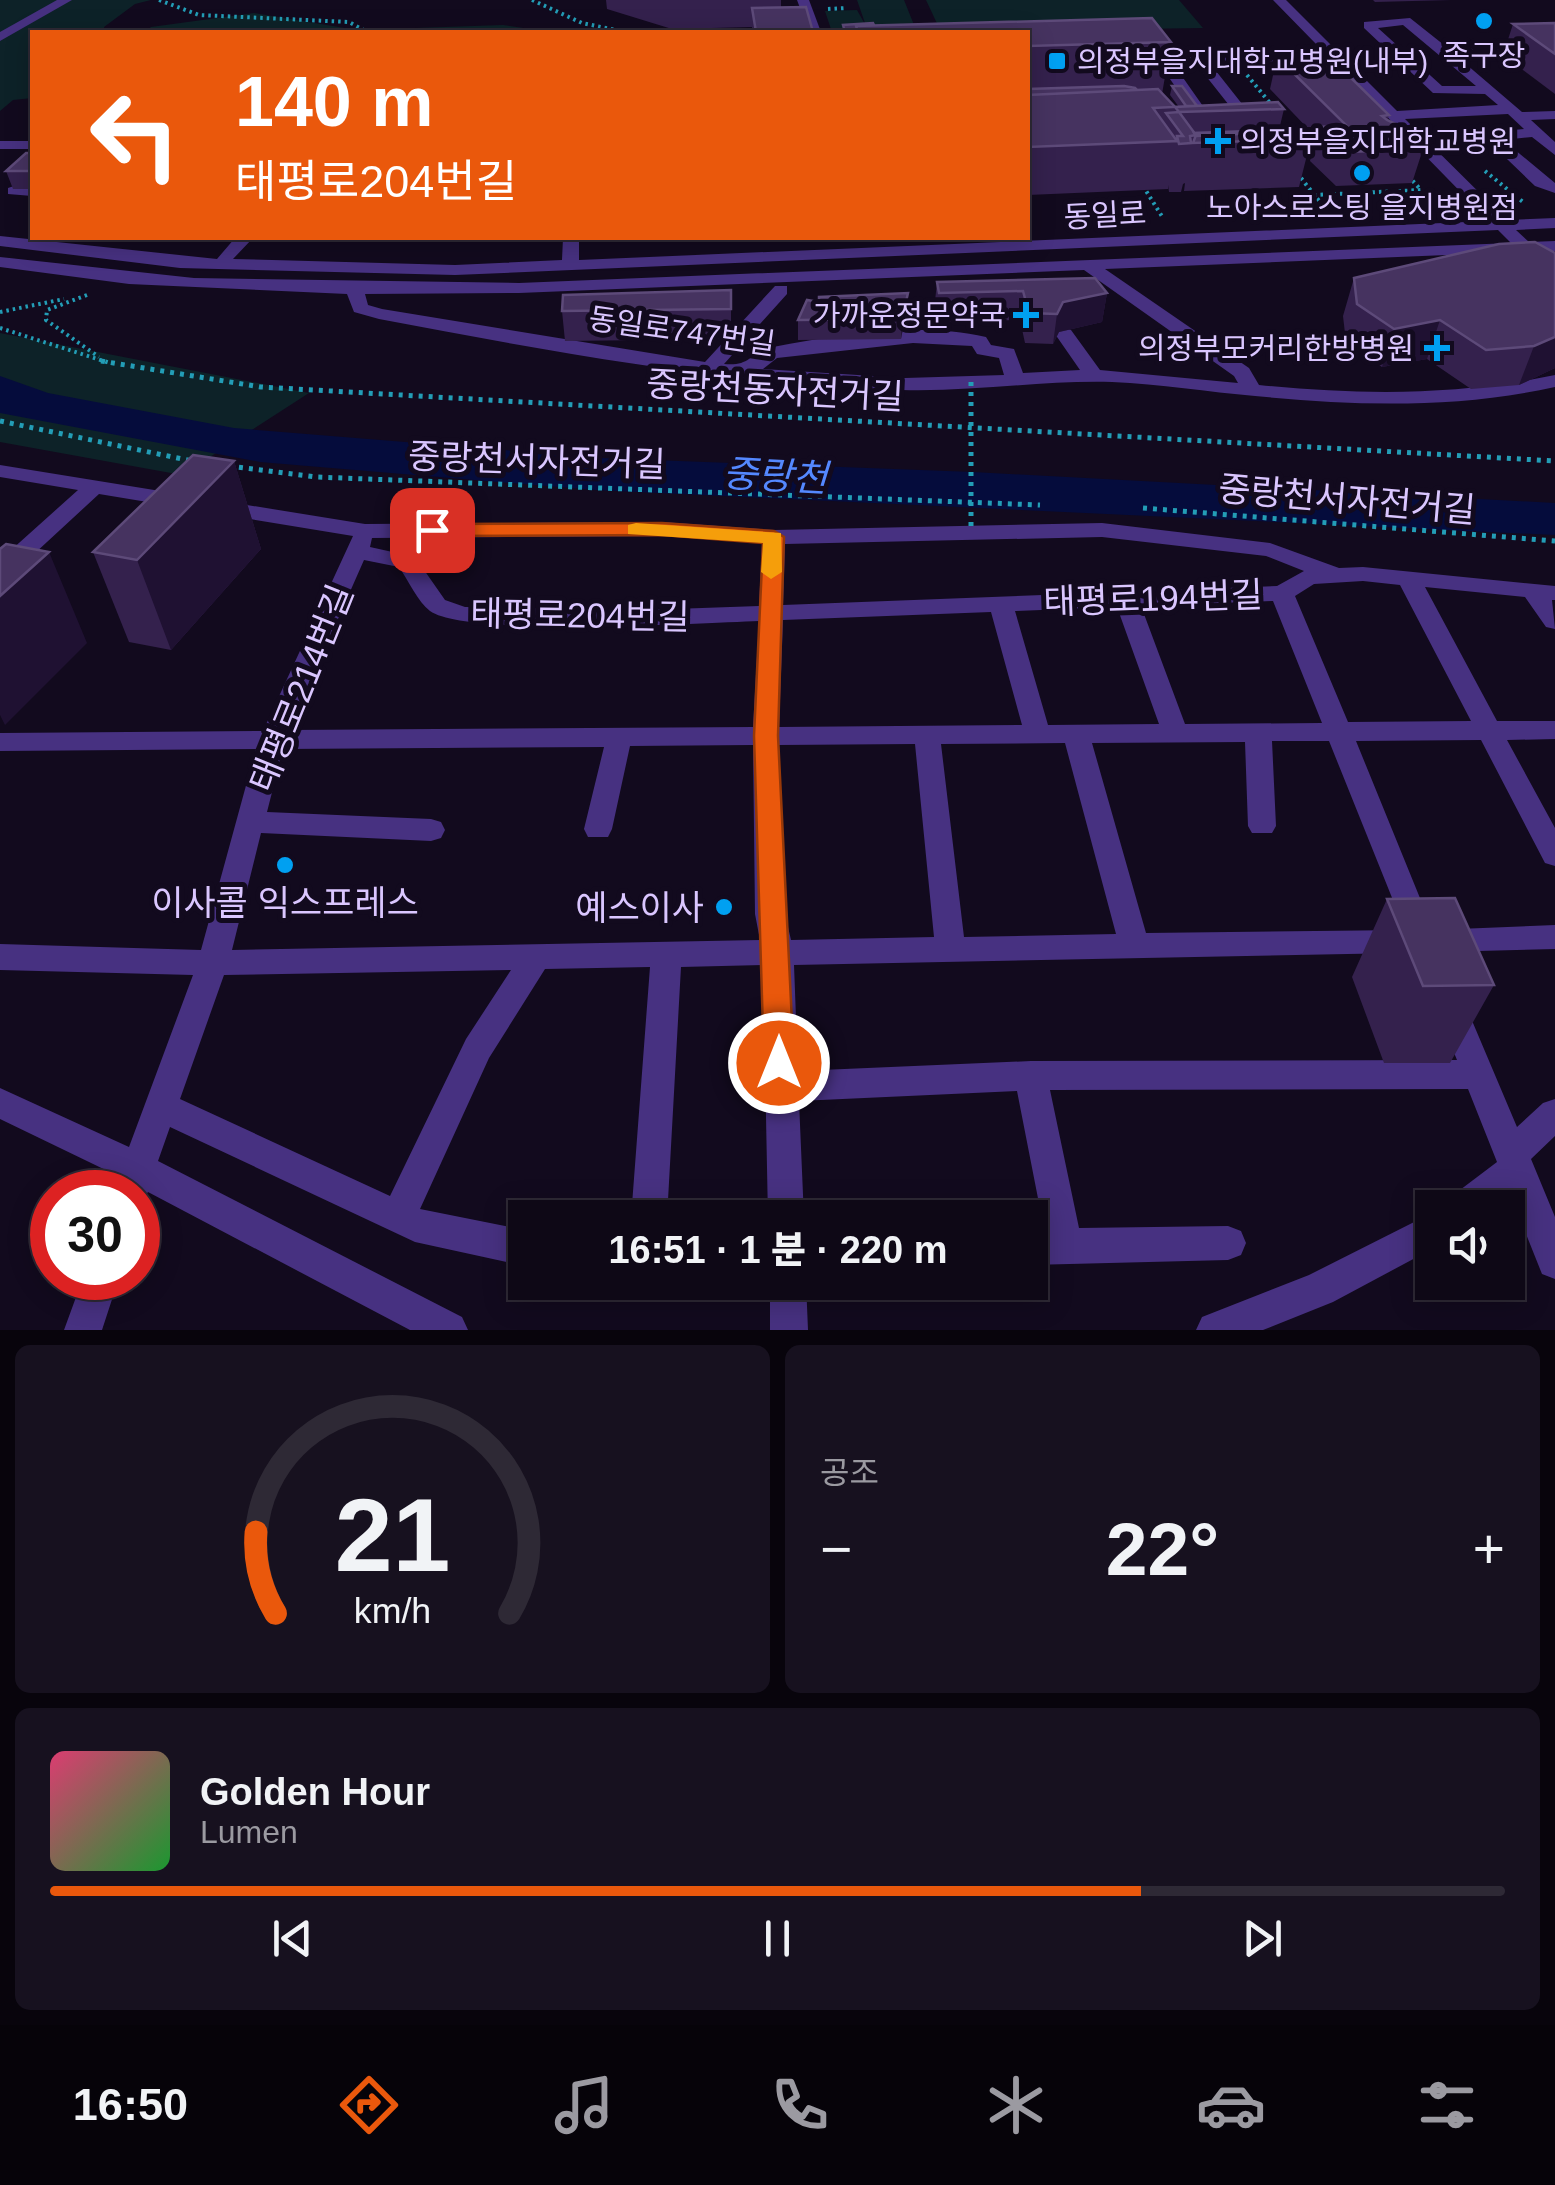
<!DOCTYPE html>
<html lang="ko">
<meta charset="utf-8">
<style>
:root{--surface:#0e0816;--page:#17111f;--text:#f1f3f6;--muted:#9b9aa1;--line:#2e2935;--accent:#ea580c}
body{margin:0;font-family:Arial,"Noto Sans KR",sans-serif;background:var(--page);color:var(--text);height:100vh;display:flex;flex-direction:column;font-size:38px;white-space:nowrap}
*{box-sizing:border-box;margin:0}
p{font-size:32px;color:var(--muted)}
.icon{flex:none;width:55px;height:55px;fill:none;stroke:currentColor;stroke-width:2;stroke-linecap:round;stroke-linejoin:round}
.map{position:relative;height:1330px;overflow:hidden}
.drawer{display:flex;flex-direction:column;gap:15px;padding:15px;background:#08040c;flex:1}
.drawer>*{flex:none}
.banner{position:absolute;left:30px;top:30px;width:1000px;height:210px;border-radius:0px;box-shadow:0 5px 25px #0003,0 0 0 2px var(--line);background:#ea580c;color:#fff;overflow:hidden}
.tools{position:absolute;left:1415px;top:1190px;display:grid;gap:20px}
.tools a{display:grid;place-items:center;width:110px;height:110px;border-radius:0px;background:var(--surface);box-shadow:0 5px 25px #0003,0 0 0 2px var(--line);font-size:50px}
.speed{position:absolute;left:30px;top:1170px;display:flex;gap:20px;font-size:50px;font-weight:700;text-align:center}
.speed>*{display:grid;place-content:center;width:130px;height:130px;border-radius:50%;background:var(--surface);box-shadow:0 5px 25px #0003,0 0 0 2px var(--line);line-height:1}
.speed .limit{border:15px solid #d22;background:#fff;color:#111}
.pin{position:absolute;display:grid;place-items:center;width:85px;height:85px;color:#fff;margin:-42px;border-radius:20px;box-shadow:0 5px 15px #0006}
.me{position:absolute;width:110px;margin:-55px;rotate:0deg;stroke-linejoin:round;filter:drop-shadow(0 0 8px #0008)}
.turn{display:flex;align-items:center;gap:35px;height:210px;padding:0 40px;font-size:45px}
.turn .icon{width:130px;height:130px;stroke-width:2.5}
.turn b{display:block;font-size:70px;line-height:85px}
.big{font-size:75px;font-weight:800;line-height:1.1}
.drawer .card{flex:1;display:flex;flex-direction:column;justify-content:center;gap:15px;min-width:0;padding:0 35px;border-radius:15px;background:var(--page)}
.drawer .dial{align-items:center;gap:0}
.dial svg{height:260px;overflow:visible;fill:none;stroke:var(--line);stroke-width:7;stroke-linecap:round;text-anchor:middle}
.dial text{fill:var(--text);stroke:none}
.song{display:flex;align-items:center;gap:30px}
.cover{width:120px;height:120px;border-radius:15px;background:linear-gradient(135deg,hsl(340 70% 55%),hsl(130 70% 35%))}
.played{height:10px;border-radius:5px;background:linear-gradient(90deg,var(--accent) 75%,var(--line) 75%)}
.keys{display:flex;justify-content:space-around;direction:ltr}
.heat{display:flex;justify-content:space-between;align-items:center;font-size:55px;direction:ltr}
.drawer .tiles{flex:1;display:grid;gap:15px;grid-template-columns:1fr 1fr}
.card:last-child{grid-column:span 2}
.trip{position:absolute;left:508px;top:1200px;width:540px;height:100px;border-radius:0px;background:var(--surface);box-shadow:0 5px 25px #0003,0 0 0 2px var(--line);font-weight:800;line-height:100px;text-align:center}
.menu{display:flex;height:160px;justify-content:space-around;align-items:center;background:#060309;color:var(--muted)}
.menu .icon{width:70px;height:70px}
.menu .on{color:var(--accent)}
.menu b{font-size:45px;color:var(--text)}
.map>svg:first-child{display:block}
</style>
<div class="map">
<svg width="1555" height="1330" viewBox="0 0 1555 1330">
<rect width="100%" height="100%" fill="#120a1e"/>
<path fill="#0d2228" d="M 0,0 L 151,0 L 135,4 L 104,27 L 104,32 L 32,32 L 32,98 L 13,100 L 0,111 Z
M 857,0 L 904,0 L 916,30 L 832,32 L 825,11 L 857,10 L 866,26 Z
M 926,0 L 1179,0 L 1203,28 L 941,32 Z
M 254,13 L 357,30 L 503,25 L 551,32 L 146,32 L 151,27 Z
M 0,333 L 309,393 L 182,475 L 0,442 Z"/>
<path fill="#050c3c" d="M 0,376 L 48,393 L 234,428 L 600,458 L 973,472 L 1555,503 L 1555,535 L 595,490 L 260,462 L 0,413 Z"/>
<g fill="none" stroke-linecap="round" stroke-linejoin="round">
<path stroke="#239db6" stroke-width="4" stroke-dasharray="2.5 4" stroke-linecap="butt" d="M 159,0 L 199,15 L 349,22 L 367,32
M 532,0 L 582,23 L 625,32
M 828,9 L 846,8
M 711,32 L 757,31
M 1247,75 L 1274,108
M 1485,171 L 1523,202
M 1297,173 L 1324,207
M 1143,186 L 1163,218
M 1314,195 L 1421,190 L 1410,178
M 87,295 L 47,310 L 46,320 L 99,357
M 0,312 L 64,299
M 0,328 L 110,363"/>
<path stroke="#239db6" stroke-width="5" stroke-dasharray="4 6" stroke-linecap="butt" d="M 101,361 L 261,387 L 1555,461
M 0,421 L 192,461
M 229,466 L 316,477 L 1040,505
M 1143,508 L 1555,541"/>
<path fill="#473181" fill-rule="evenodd" d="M 57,0 L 72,0 L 0,41 L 0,32 Z
M 797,0 L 809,0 L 821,32 L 809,32 Z
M 1273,0 L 1286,0 L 1397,111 L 1498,105 L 1485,94 L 1433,93 L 1364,28 L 1364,22 L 1410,18 L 1444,45 L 1555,41 L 1555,49 L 1453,53 L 1522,112 L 1555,111 L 1555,119 L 1531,120 L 1555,142 L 1555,155 L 1532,137 L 1503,140 L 1555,183 L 1555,193 L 1535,186 L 1483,136 L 1490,132 L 1524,129 L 1508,114 L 1405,119 L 1507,220 L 1555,218 L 1555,228 L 1516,230 L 1529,242 L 1555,241 L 1555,251 L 1539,252 L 1555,268 L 1555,283 L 1520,252 L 1105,269 L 1249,368 L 1259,385 C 1360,395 1456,396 1555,375 L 1555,387 C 1454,409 1357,406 1255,396 C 1208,392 1160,384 1112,382 C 1045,380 972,392 902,390 C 726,384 552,352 379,319 L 354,312 L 347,294 L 129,284 L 0,267 L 0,257 L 194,278 L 519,283 L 1511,243 L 1498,230 L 455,275 L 180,268 L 0,246 L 0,236 L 217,259 L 235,238 L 253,238 L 233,259 L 455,265 L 562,260 L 563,238 L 579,238 L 579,260 L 1489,221 ZM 1403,25 L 1476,86 L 1442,86 L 1378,28 ZM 1084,270 L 1234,376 L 1238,383 L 1100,370 L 1071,330 L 1064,328 L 1055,334 L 1080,370 L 1023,373 L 1014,349 L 991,345 L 986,337 C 919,322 840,334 773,347 C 751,351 751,367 724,364 L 787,294 L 787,286 L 775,286 L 705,362 L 382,309 L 368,305 L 365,294 L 519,293 ZM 913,343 L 972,346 L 977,354 L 999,358 L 1004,375 L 905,378 L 763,369 L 777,358 Z
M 1134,52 L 1289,53 L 1296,57 L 1289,61 L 1234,62 L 1216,71 L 1254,119 L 1242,133 L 1235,129 L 1240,119 L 1202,71 L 1215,60 L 1129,59 L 1127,56 Z
M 1194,62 L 1201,66 L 1199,69 L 1179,72 L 1212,119 L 1226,125 L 1226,131 L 1202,125 L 1163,69 Z
M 0,141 L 32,141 L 32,149 L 0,149 Z
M 14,186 L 32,186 L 32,196 L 8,194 L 8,188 Z
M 0,465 L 365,524 L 662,522 L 774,530 L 1102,523 L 1270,543 L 1339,568 L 1363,567 L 1555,586 L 1555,600 L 1552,600 L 1555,629 L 1546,627 L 1525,597 L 1425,587 L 1497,721 L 1555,721 L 1555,739 L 1507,740 L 1555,828 L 1555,866 L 1545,863 L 1481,740 L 1356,741 L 1433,930 L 1555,925 L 1555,949 L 1440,952 L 1429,949 L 1426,938 L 1414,938 L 1411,950 L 1400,953 L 794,965 L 798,1071 L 1031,1061 L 1457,1060 L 1435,1006 L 1440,997 L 1451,993 L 1462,997 L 1517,1127 L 1543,1103 L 1555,1099 L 1555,1136 L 1531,1159 L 1555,1217 L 1555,1279 L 1542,1274 L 1510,1194 L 1493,1208 L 1447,1208 L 1452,1196 L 1497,1162 L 1468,1089 L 1050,1090 L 1079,1228 L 1228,1226 L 1241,1231 L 1246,1243 L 1241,1255 L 1228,1260 L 1030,1265 L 1030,1229 L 1044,1229 L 1017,1091 L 799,1101 L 804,1218 L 768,1218 L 763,965 L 681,967 L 667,1218 L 631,1218 L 650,967 L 545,969 L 489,1058 L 420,1209 L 525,1230 L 525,1266 L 415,1242 L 170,1127 L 158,1161 L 462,1317 L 468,1330 L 410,1330 L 148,1192 L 138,1206 L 138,1192 L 113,1192 L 118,1176 L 0,1119 L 0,1088 L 129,1147 L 193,975 L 0,970 L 0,944 L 201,950 L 256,749 L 0,751 L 0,733 L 263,731 L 353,536 L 99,494 L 8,578 L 0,580 L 0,560 L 78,490 L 0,477 ZM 662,536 L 762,543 L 759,606 L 645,610 L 465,607 L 445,600 L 415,557 L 370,547 L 372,538 ZM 1102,537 L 1266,556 L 1304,571 L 1277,586 L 783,605 L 785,544 ZM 364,560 L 399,567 C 408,580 418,602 430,611 C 466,637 703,623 759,621 L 753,727 L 289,730 ZM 1363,581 L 1400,585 L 1471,721 L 1348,722 L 1295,596 L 1314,584 ZM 1273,601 L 1322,723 L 1185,724 L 1141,606 ZM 1117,607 L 1159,724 L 1048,725 L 1015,611 ZM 991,612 L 1022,725 L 779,727 L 783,620 ZM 1272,741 L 1329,741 L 1405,930 L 1146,933 L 1092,743 L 1245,742 L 1248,826 L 1252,833 L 1272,833 L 1276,826 ZM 1065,743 L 1116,934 L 964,937 L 941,744 ZM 915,744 L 934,937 L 791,940 L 785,914 L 779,745 ZM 753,745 L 755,914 L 760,940 L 232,950 L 261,833 L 431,841 L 441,838 L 445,830 L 441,822 L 431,819 L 267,812 L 283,749 L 604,747 L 584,829 L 588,837 L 608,837 L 612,829 L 630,746 ZM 511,970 L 466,1039 L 390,1196 L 180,1099 L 224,975 Z
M 1432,1213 L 1432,1249 L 1333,1302 L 1263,1330 L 1196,1330 L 1202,1317 L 1309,1275 Z
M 83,1278 L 119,1278 L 102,1330 L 64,1330 Z
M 770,1282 L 806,1282 L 808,1330 L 770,1330 Z"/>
<path stroke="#239db6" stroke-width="5" stroke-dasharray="4 6" stroke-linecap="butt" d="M 971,382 L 971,530"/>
</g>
<path fill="#34214d" d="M 606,0 L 781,0 L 781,8 L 813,32 L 752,32 L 752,27 L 672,29 L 607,9 Z
M 1373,0 L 1451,0 L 1375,2 Z
M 1152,18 L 1171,42 L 1162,94 L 1175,107 L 1179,107 L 1170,95 L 1172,86 L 1182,86 L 1196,106 L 1278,102 L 1284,109 L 1279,130 L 1281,132 L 1305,132 L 1311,139 L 1299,187 L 1184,191 L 1185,183 L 1183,184 L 1181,192 L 1169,192 L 1168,185 L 1168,189 L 1028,195 L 1028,32 L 843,32 L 843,25 L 873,23 L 874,25 Z
M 1555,23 L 1555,94 L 1503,55 L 1513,24 Z
M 1277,57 L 1341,68 L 1340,71 L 1389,115 L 1387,121 L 1423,149 L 1412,183 L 1336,186 L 1310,161 L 1316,137 L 1270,89 Z
M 32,153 L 32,189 L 13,189 L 6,171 Z
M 1555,253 L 1555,368 L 1519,385 L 1471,389 L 1427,359 L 1382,367 L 1346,342 L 1343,316 L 1354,278 Z
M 937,282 L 1107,293 L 1102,322 L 1059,332 L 1053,344 L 1025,343 L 1020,320 L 937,322 L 934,311 Z
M 731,290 L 731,339 L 565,341 L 562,311 Z
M 906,313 L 901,339 L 798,340 L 798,320 Z
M 234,461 L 261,549 L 171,650 L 129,642 L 93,552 Z
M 1387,899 L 1494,985 L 1450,1063 L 1384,1063 L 1352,977 Z"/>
<path fill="#1f1132" d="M 908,293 L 906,313 L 901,339 L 902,319 Z
M 1107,293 L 1102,322 L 1059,332 L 1053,344 L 1057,314 L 1063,302 Z
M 1440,320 L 1427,359 L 1382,367 L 1394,329 Z
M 1555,337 L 1555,368 L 1519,385 L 1534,346 Z
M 234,461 L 261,549 L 171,650 L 137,560 Z
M 49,552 L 87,643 L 5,725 L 0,715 L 0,596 Z"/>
<path fill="#463360" stroke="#5d4a79" stroke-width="2.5" d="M 806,7 L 813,32 L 756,32 L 752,8 Z
M 1152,18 L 1171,42 L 1028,46 L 1028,32 L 858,32 L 856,26 Z
M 873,23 L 874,25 L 856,26 L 858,32 L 845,32 L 843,25 Z
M 1555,23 L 1555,54 L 1513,24 Z
M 1328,56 L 1341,68 L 1335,70 L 1345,72 L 1389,115 L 1382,116 L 1387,120 L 1398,125 L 1423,149 L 1346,152 L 1318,127 L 1347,126 L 1277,57 Z
M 1124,86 L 1135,88 L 1137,90 L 1028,95 L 1028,89 Z
M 1172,86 L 1182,86 L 1197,106 L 1186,106 Z
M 1158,89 L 1175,107 L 1153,108 L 1177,141 L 1028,147 L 1028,95 Z
M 1278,102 L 1284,109 L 1179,112 L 1175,107 Z
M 1179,112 L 1196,135 L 1190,136 L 1191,143 L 1179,144 L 1177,136 L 1183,136 L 1166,113 Z
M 1279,130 L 1281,132 L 1196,136 L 1194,133 Z
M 1305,132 L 1311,139 L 1193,143 L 1196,135 Z
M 26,153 L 32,153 L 32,171 L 6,171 Z
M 1535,242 L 1555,253 L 1555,337 L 1534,346 L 1486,350 L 1440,320 L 1394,329 L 1357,304 L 1354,278 L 1499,244 Z
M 1095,278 L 1107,293 L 1063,302 L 1057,314 L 1029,313 L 1023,291 L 939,293 L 937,282 Z
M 731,290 L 731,309 L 562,311 L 563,295 Z
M 908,293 L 902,319 L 798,320 L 807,300 L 819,302 L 819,297 Z
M 193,455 L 234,461 L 137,560 L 93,552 Z
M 6,544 L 49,552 L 0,596 L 0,549 Z
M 1455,898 L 1494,985 L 1423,986 L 1387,899 Z"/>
<path fill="#ea580c" stroke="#983908" stroke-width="2.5" d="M 662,523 L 774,531 L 784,537 L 778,736 L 794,1063 L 789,1072 L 779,1076 L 768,1072 L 764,1063 L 754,736 L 763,543 L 662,535 L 432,536 L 422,530 L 432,524 Z"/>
<path fill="#f59e0b" d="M 636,523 L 781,533 L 782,572 L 771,579 L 761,572 L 763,543 L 628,534 L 628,525 Z"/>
<g fill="#00a0f1" stroke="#120a1e" stroke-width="4">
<circle cx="1484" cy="21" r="10"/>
<rect x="1047" y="51" width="20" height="20" rx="5"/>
<path d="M1213 126h10v10h10v10h-10v10h-10v-10h-10v-10h10z"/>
<circle cx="1362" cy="173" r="10"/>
<path d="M1021 300h10v10h10v10h-10v10h-10v-10h-10v-10h10z"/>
<path d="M1432 333h10v10h10v10h-10v10h-10v-10h-10v-10h10z"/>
<circle cx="285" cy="865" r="10"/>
<circle cx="724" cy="907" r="10"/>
</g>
<g text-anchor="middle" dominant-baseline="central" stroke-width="10" stroke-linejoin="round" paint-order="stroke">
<g font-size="30" fill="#dac6ff" stroke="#120a1e">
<text x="1484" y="55">족구장</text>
<text x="1077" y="61" text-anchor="start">의정부을지대학교병원(내부)</text>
<text x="1240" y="141" text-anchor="start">의정부을지대학교병원</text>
<text x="1362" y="207">노아스로스팅 을지병원점</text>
<text x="1006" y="315" text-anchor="end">가까운정문약국</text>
<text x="1414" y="348" text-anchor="end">의정부모커리한방병원</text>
</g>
<g font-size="30" fill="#dac6ff" stroke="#120a1e">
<text transform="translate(1105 215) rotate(-3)">동일로</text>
<text transform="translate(682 331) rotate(8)">동일로747번길</text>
</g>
<g font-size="35" fill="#dac6ff" stroke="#120a1e">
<text transform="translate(775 390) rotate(3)">중랑천동자전거길</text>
<text transform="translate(537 460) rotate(2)">중랑천서자전거길</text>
<text transform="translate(1347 499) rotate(5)">중랑천서자전거길</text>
<text transform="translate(1153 598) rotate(-2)">태평로194번길</text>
<text transform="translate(580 615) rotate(1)">태평로204번길</text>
<text transform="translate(301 688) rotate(-68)">태평로214번길</text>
</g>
<g font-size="35" fill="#dac6ff" stroke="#120a1e">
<text x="285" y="902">이사콜 익스프레스</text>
<text x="704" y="907" text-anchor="end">예스이사</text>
</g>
<g font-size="38" font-style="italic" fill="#5488ff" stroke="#120a1e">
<text transform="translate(775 476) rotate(3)">중랑천</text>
</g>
</g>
</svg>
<div class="tools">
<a><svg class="icon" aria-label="sound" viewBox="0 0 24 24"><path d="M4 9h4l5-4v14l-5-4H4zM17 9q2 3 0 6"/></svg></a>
</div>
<div class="speed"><div class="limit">30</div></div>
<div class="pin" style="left:432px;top:530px;background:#d93025"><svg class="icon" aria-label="arrive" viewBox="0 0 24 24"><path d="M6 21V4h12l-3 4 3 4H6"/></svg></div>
<svg class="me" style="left:779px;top:1063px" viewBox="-20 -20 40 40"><circle r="17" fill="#ea580c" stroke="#fff" stroke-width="3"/><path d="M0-11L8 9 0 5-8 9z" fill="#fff"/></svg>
<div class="trip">16:51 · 1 분 · 220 m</div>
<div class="banner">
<div class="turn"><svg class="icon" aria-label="left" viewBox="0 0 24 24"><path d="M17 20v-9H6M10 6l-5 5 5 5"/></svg><div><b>140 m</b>태평로204번길</div></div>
</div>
</div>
<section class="drawer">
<div class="tiles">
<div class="card dial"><svg viewBox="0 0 100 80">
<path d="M14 69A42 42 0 1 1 86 69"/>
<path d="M14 69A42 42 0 0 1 8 44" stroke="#ea580c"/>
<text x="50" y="56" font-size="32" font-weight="700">21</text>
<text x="50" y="72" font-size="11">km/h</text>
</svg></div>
<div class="card"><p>공조</p>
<div class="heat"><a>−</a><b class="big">22°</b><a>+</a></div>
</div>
<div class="card">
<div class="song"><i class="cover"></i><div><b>Golden Hour</b><p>Lumen</p></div></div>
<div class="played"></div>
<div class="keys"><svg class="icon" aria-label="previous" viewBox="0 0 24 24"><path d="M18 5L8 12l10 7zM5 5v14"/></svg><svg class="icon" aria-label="pause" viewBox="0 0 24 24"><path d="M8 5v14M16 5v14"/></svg><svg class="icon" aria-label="next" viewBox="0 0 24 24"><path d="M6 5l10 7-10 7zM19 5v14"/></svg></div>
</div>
</div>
</section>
<nav class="menu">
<b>16:50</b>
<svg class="icon on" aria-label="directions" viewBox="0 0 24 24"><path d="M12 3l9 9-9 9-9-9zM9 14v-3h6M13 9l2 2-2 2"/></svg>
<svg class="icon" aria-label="music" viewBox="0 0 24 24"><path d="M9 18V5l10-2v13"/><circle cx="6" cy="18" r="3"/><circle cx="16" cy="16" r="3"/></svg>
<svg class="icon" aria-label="phone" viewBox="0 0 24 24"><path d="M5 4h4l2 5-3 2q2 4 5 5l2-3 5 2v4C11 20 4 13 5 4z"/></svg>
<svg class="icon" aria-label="climate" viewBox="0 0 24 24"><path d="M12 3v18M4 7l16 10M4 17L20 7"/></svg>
<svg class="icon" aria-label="car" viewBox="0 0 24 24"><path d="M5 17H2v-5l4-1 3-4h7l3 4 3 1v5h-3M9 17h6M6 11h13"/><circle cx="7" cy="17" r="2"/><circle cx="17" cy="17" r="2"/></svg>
<svg class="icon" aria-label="filters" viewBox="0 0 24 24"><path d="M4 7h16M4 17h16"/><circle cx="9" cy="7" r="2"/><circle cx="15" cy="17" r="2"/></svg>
</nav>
